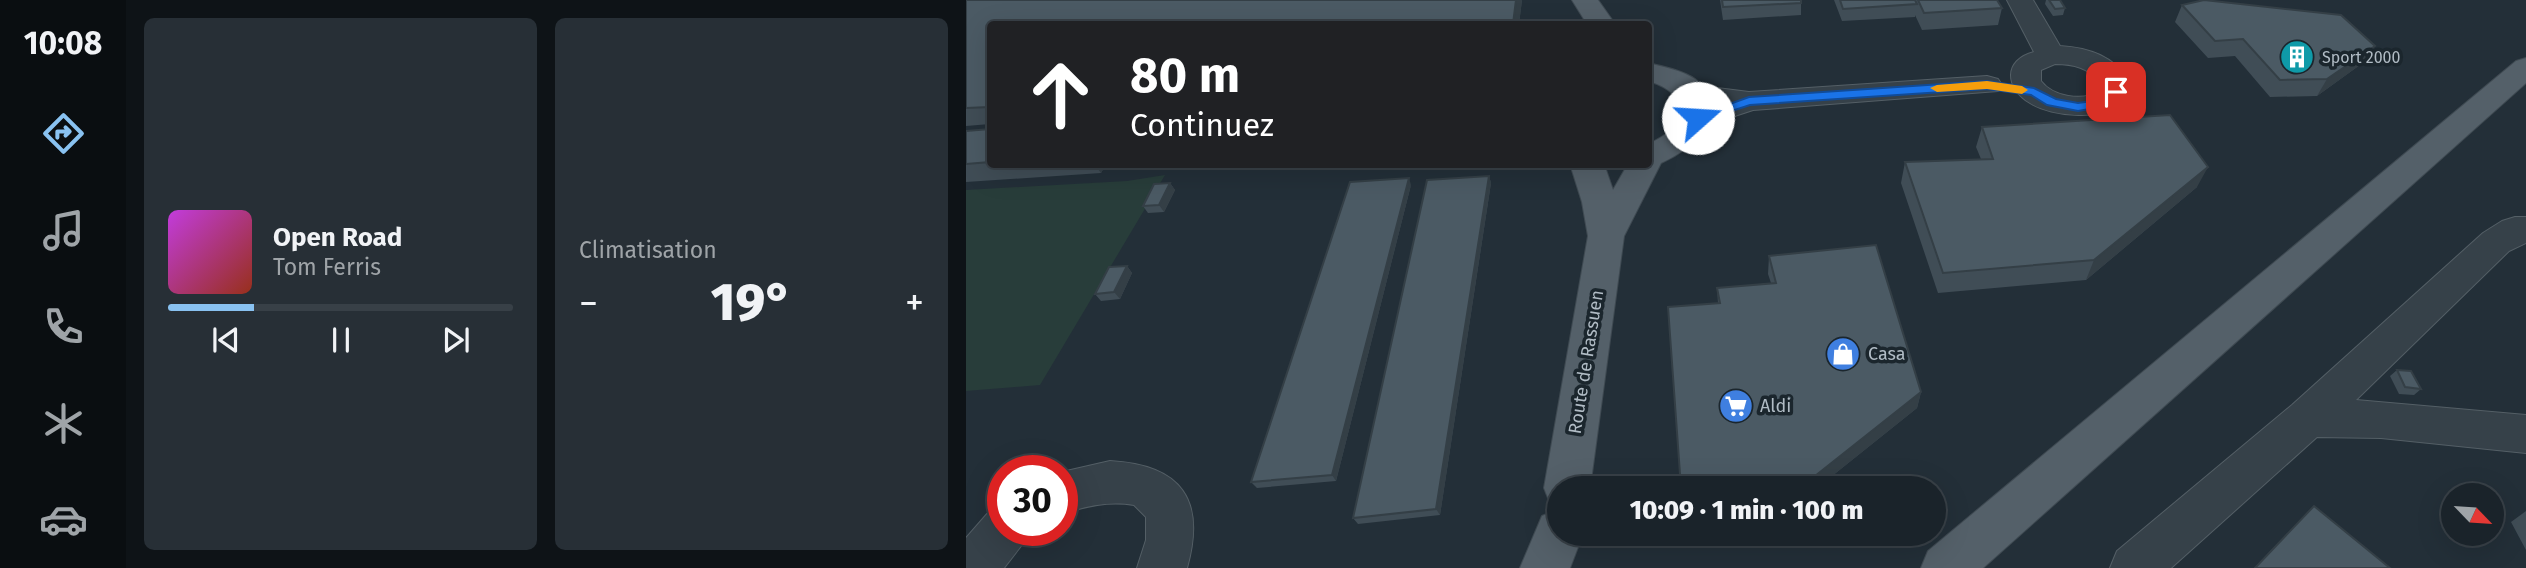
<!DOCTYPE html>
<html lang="fr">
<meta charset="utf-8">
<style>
:root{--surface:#1a232a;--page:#272f36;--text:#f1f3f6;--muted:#9fa4a8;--line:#384047;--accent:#89c2f1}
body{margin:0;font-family:"Fira Sans",sans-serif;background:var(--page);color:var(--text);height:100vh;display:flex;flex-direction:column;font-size:26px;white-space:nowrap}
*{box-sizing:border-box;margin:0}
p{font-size:23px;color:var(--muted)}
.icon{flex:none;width:38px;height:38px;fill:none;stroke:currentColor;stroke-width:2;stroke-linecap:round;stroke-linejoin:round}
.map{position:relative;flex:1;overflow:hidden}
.sheet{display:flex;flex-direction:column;gap:18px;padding:18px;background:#0e1317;width:840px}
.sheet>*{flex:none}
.banner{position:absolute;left:21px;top:21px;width:665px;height:147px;border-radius:7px;box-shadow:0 7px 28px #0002,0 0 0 2px var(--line);background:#202124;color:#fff;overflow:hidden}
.needle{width:46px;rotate:115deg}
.controls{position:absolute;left:1475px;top:483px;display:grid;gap:14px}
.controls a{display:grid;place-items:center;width:63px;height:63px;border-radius:50%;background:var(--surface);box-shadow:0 7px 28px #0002,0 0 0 2px var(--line);font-size:35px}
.speed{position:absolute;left:21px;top:455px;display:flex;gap:14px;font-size:35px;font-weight:700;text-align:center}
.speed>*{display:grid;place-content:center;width:91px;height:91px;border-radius:50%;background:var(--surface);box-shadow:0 7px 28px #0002,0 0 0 2px var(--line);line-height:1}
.speed .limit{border:10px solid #d22;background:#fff;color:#111}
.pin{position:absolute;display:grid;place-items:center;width:60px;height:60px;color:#fff;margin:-30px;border-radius:14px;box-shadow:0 4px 10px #0006}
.me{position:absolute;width:77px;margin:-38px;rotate:71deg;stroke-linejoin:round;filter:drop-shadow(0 0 5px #0008)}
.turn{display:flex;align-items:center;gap:24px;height:147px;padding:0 28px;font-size:32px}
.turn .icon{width:91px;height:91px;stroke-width:2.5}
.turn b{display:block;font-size:49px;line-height:60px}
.big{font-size:52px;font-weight:800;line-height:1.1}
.sheet .tile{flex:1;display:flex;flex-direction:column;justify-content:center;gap:10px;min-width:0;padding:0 24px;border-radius:10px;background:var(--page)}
.song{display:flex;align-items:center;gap:21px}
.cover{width:84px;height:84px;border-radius:10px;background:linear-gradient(135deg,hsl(290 70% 55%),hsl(10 70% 35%))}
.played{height:7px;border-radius:4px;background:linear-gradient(90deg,var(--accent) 25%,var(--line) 25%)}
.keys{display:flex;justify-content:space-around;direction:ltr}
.heat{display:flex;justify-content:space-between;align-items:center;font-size:38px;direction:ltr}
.sheet .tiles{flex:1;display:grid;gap:18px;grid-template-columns:repeat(2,1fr)}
.trip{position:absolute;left:581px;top:476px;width:399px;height:70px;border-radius:35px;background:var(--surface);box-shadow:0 7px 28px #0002,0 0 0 2px var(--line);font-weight:800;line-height:70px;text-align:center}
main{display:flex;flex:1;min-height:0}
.tabs{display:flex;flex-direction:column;width:126px;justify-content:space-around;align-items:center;background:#0a0e11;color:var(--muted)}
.tabs .icon{width:49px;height:49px}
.tabs .current{color:var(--accent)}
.tabs b{font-size:32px;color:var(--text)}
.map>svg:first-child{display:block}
</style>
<main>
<nav class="tabs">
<b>10:08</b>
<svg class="icon current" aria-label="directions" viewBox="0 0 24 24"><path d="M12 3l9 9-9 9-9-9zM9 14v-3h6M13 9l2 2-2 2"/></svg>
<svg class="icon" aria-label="music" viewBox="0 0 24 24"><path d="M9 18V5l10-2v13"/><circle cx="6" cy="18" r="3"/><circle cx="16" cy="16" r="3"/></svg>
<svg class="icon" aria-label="phone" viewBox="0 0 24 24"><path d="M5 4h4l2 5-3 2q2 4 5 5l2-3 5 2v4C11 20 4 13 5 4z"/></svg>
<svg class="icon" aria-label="climate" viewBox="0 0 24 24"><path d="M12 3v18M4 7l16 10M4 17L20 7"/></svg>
<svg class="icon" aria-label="car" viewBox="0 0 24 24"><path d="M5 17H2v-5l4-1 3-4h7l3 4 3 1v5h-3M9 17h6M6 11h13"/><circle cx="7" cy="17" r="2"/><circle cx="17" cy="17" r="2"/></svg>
</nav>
<section class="sheet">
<div class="tiles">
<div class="tile">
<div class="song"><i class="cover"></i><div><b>Open Road</b><p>Tom Ferris</p></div></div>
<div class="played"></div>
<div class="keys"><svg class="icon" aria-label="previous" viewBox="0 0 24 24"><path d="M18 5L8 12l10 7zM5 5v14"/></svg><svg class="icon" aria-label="pause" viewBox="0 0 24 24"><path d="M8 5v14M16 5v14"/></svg><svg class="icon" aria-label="next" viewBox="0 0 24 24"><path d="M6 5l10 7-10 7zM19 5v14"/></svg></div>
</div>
<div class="tile"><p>Climatisation</p>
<div class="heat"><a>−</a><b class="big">19°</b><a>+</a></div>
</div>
</div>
</section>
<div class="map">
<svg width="1560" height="568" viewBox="0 0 1560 568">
<rect width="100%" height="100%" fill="#232f38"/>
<path fill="#283d3a" d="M 199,175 L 74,385 L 0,391 L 0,190 L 161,181 Z"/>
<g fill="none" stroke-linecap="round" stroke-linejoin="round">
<g stroke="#545f66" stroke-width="2">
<path id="minor" d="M 1041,0 L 1067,0 L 1094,46 C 1124,48 1147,56 1165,82 C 1164,89 1164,97 1159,103 C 1139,121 1086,117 1064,103 C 1039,88 1037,60 1068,52 ZM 1089,64 C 1108,64 1122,68 1135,82 L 1133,92 C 1116,101 1087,97 1075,81 L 1075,70 Z
M 1021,76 L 1032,79 L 1036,85 L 1032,91 L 787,110 L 732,128 L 721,125 L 716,118 L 721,111 L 740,105 L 716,101 L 712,94 L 716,87 L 727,85 L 783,92 Z
M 1549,217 L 1560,217 L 1560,243 L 1543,251 L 1390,400 L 1560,415 L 1560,453 L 1415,438 L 1351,437 L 1205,568 L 1144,568 L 1151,551 L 1326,405 L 1517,233 L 1536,221 Z
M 144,461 C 216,465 240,500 221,568 L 171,568 L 180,540 L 180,517 L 168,505 C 142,501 120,506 96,514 L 96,472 Z
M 37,508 L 37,530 L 62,530 L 55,546 L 38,568 L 0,568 L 0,538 L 21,514 Z"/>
</g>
<g stroke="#3f4a52" stroke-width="2">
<path id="major" d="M 606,0 L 632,0 L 649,24 L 621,24 Z
M 1560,58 L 1560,83 L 1017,568 L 955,568 L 962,551 L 1550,61 Z
M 682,63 C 698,67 715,70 729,79 C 773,111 727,149 695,163 L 658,236 L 624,488 L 593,488 L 593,506 L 584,503 L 578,488 L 622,236 L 616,202 L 604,164 L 638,164 L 647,190 L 662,164 L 682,164 L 682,144 C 722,128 728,94 682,81 Z
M 593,509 L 593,534 L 617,534 L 604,568 L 554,568 L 576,516 Z"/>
</g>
<use href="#minor" fill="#364149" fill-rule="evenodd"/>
<use href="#major" fill="#546069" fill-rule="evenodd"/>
</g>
<path fill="#404d56" d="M 0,0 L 556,0 L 553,24 L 24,24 L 24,124 L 0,126 Z
M 754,0 L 835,0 L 835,15 L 757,20 Z
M 868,0 L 1031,0 L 1036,8 L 1032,25 L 956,30 L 949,15 L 949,17 L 876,21 Z
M 1080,0 L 1094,0 L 1099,8 L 1097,15 L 1087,16 L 1079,4 Z
M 1216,5 L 1398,62 L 1351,96 L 1304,97 L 1269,56 L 1242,58 L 1209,22 Z
M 1016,127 L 1231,187 L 1120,280 L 972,293 L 935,183 L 939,162 L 1015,159 L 1010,147 Z
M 24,129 L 24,164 L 140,164 L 135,173 L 0,182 L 0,131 Z
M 216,164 L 291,164 L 225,169 Z
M 523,176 L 525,183 L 474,515 L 392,524 L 387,518 Z
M 204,183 L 209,190 L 198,212 L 182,213 L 177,206 Z
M 445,185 L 370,481 L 291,488 L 285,482 Z
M 803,256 L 955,392 L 951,408 L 851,488 L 715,488 L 752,303 L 751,288 L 805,283 L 802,274 Z
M 161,266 L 166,273 L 154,299 L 135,301 L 129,294 Z
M 1431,370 L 1455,389 L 1448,395 L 1433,394 L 1424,376 Z
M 1348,506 L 1424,568 L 1288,568 Z
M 1560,511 L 1560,550 L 1545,522 Z"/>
<path fill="#343f46" d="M 550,0 L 556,0 L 553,24 L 547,24 Z
M 1409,46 L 1398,62 L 1351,96 L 1361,79 Z
M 128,164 L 140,164 L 135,173 Z
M 1242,167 L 1231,187 L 1120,280 L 1128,260 Z
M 523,176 L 525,183 L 474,515 L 470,509 Z
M 443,178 L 445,185 L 370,481 L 366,475 Z
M 204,183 L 209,190 L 198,212 L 193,205 Z
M 161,266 L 166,273 L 154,299 L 148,292 Z
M 955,392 L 951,408 L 851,488 L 847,488 L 849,476 Z"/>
<path fill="#4b5a64" stroke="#343f46" stroke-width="2" d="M 0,0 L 550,0 L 547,24 L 24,24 L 24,107 L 0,108 Z
M 756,0 L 835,0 L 835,3 L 757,7 Z
M 874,0 L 949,0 L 951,4 L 877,9 Z
M 952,0 L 1031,0 L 1036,8 L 958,13 Z
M 1083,0 L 1094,0 L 1099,8 L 1089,9 Z
M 1238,0 L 1375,15 L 1409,46 L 1361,79 L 1314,80 L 1277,39 L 1249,41 L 1216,5 Z
M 1204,115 L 1242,167 L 1128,260 L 977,273 L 939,162 L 1027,159 L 1016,127 Z
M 24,129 L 24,162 L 0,164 L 0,131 Z
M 523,176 L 470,509 L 387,518 L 461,180 Z
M 443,178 L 366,475 L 285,482 L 384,182 Z
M 204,183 L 193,205 L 177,206 L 188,184 Z
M 910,245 L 955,392 L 849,476 L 771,488 L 715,488 L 702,307 L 754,303 L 751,288 L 810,283 L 803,256 Z
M 161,266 L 148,292 L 129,294 L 143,267 Z
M 1431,370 L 1445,371 L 1455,389 L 1439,387 Z
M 1348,506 L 1424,568 L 1289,568 Z"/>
<path fill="#1a73e8" stroke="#114b97" stroke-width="2" d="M 1021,81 L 1068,88 L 1090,99 L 1112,103 L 1133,100 L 1145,89 L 1154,89 L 1156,92 L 1141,106 L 1112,111 L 1081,105 L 1065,95 L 1021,89 L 784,105 L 732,122 L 725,118 L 783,97 Z"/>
<path fill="#f59e0b" d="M 1021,81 L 1056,86 L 1062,90 L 1056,94 L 1021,89 L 971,92 L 964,88 L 971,85 Z"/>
<defs>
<g id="building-disc" transform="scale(1.75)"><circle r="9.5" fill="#0f9aa8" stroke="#1b262d"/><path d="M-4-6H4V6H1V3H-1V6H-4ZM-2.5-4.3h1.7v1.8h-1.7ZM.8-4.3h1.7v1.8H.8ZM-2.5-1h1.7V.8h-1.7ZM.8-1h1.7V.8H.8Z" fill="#fff"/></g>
<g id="shop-disc" transform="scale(1.75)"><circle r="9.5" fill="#3f7fe0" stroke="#1b262d"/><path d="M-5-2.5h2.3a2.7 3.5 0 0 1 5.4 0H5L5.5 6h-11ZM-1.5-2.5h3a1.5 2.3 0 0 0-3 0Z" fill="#fff"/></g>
<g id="supermarket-disc" transform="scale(1.75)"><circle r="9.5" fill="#3f7fe0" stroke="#1b262d"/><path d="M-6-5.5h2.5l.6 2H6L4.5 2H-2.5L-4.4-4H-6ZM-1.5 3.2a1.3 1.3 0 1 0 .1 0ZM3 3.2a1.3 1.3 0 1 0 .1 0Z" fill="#fff"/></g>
</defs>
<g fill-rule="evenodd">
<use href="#building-disc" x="1331" y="57"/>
<use href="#shop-disc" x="877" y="354"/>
<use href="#supermarket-disc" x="770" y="406"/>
</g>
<g text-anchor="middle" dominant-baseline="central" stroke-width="7" stroke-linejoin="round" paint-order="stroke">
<g font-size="16" fill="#b1bcc5" stroke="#1b262d" text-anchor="start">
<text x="1356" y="57">Sport 2000</text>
</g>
<g font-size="18" fill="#b1bcc5" stroke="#1b262d" text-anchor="start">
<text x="902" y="354">Casa</text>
<text x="794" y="406">Aldi</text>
</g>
<g font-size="18" fill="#b1bcc5" stroke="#1b262d">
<text transform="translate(620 362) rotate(-81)">Route de Rassuen</text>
</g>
</g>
</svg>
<div class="controls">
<a><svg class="needle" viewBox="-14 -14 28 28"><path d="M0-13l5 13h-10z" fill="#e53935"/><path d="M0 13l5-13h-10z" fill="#9fa4a8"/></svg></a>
</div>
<div class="speed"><div class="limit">30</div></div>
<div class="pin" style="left:1150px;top:92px;background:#d93025"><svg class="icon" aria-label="arrive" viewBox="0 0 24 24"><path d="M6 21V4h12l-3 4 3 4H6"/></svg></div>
<svg class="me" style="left:732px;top:118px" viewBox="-20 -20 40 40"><circle r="19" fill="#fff"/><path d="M0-13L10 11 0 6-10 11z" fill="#1a73e8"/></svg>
<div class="trip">10:09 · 1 min · 100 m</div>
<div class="banner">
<div class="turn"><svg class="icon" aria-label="ahead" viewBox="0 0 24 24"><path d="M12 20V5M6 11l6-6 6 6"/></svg><div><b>80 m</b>Continuez</div></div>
</div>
</div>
</main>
